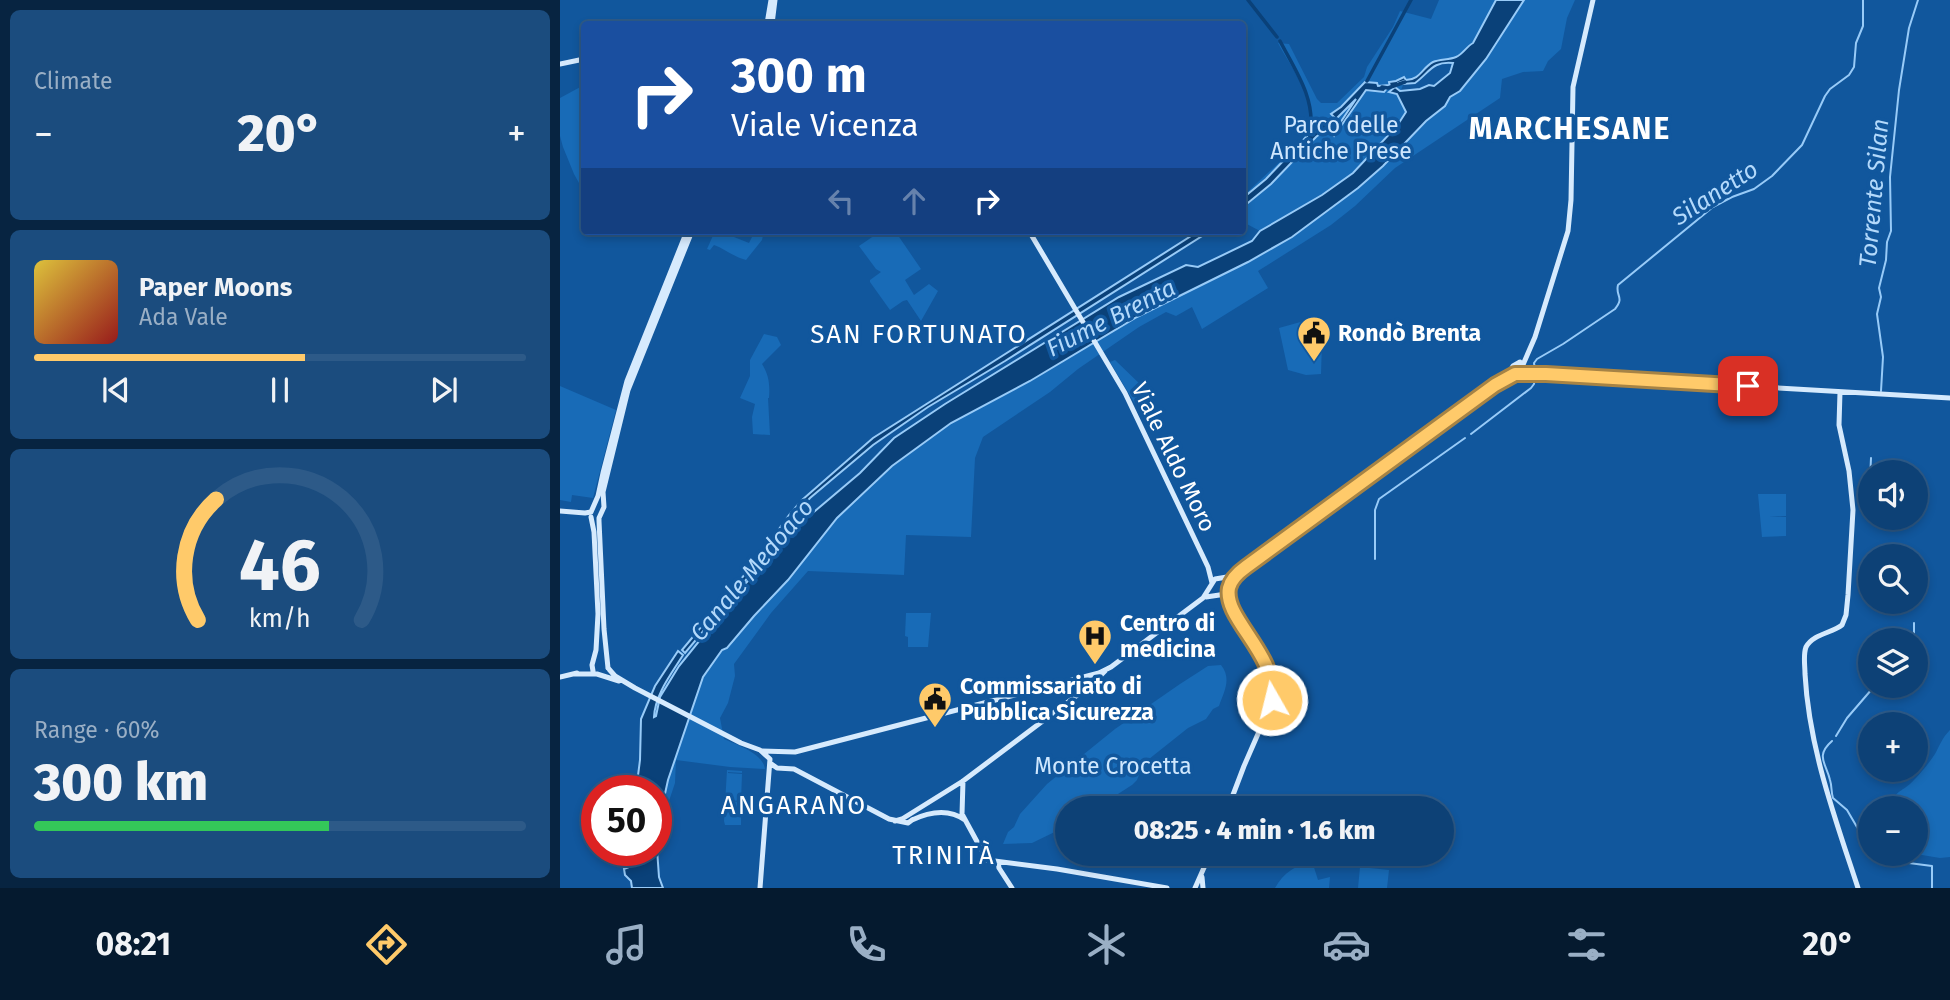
<!DOCTYPE html>
<meta charset="utf-8">
<style>
:root{--surface:#0d4176;--page:#1b4c7e;--text:#f1f3f6;--muted:#9aafc5;--line:#2d5a88;--accent:#ffca6a}
body{margin:0;font-family:"Fira Sans",sans-serif;background:var(--page);color:var(--text);height:100vh;display:flex;flex-direction:column;font-size:26px;white-space:nowrap}
*{box-sizing:border-box;margin:0}
p{font-size:23px;color:var(--muted)}
.icon{flex:none;width:38px;height:38px;fill:none;stroke:currentColor;stroke-width:2;stroke-linecap:round;stroke-linejoin:round}
.map{position:relative;flex:1;overflow:hidden}
.side{display:flex;flex-direction:column;gap:10px;padding:10px;background:#072441;width:560px}
.side>*{flex:none}
.hud{position:absolute;left:21px;top:21px;width:665px;height:214px;border-radius:7px;box-shadow:0 4px 10px #0003,0 0 0 2px var(--line);background:#1a4fa0;color:#fff;overflow:hidden}
.fabs{position:absolute;left:1298px;top:460px;display:grid;gap:14px}
.fabs a{display:grid;place-items:center;width:70px;height:70px;border-radius:50%;background:var(--surface);box-shadow:0 4px 10px #0003,0 0 0 2px var(--line);font-size:35px}
.speed{position:absolute;left:21px;top:775px;display:flex;gap:14px;font-size:35px;font-weight:700;text-align:center}
.speed>*{display:grid;place-content:center;width:91px;height:91px;border-radius:50%;background:var(--surface);box-shadow:0 4px 10px #0003,0 0 0 2px var(--line);line-height:1}
.speed .limit{border:10px solid #d22;background:#fff;color:#111}
.pin{position:absolute;display:grid;place-items:center;width:60px;height:60px;color:#fff;margin:-30px;border-radius:14px;box-shadow:0 4px 10px #0006}
.me{position:absolute;width:77px;margin:-38px;rotate:352deg;stroke-linejoin:round;filter:drop-shadow(0 0 5px #0008)}
.turn{display:flex;align-items:center;gap:24px;height:147px;padding:0 35px;font-size:32px}
.turn .icon{width:91px;height:91px;stroke-width:2.5}
.turn b{display:block;font-size:49px;line-height:60px}
.lanes{display:flex;align-items:center;height:66px;padding:0 35px;background:#0003;justify-content:center;gap:35px;direction:ltr}
.lanes .off{opacity:.35}
.big{font-size:52px;font-weight:800;line-height:1.1}
.side .widget{flex:1;display:flex;flex-direction:column;justify-content:center;gap:10px;min-width:0;padding:0 24px;border-radius:10px;background:var(--page)}
.side .dial{align-items:center;gap:0}
.dial svg{height:182px;overflow:visible;fill:none;stroke:var(--line);stroke-width:7;stroke-linecap:round;text-anchor:middle}
.dial text{fill:var(--text);stroke:none}
.song{display:flex;align-items:center;gap:21px}
.cover{width:84px;height:84px;border-radius:10px;background:linear-gradient(135deg,hsl(50 70% 55%),hsl(0 70% 35%))}
.played{height:7px;border-radius:4px;background:linear-gradient(90deg,var(--accent) 55%,var(--line) 55%)}
.keys{display:flex;justify-content:space-around;direction:ltr}
.heat{display:flex;justify-content:space-between;align-items:center;font-size:38px;direction:ltr}
.charge{height:10px;border-radius:5px;background:linear-gradient(90deg,#34c759 60%,var(--line) 0)}
.trip{position:absolute;left:495px;top:796px;width:399px;height:70px;border-radius:35px;background:var(--surface);box-shadow:0 4px 10px #0003,0 0 0 2px var(--line);font-weight:800;line-height:70px;text-align:center}
.tab-bar{display:flex;height:112px;justify-content:space-around;align-items:center;background:#051a2f;color:var(--muted)}
.tab-bar .icon{width:49px;height:49px}
.tab-bar .current{color:var(--accent)}
.tab-bar b{font-size:32px;color:var(--text)}
main{display:flex;flex:1;min-height:0}
.map>svg:first-child{display:block}
</style>
<main>
<section class="side">
<div class="widget"><p>Climate</p>
<div class="heat"><a>−</a><b class="big">20°</b><a>+</a></div>
</div>
<div class="widget">
<div class="song"><i class="cover"></i><div><b>Paper Moons</b><p>Ada Vale</p></div></div>
<div class="played"></div>
<div class="keys"><svg class="icon" aria-label="previous" viewBox="0 0 24 24"><path d="M18 5L8 12l10 7zM5 5v14"/></svg><svg class="icon" aria-label="pause" viewBox="0 0 24 24"><path d="M8 5v14M16 5v14"/></svg><svg class="icon" aria-label="next" viewBox="0 0 24 24"><path d="M6 5l10 7-10 7zM19 5v14"/></svg></div>
</div>
<div class="widget dial"><svg viewBox="0 0 100 80">
<path d="M14 69A42 42 0 1 1 86 69"/>
<path d="M14 69A42 42 0 0 1 22 16" stroke="#ffca6a"/>
<text x="50" y="56" font-size="32" font-weight="700">46</text>
<text x="50" y="72" font-size="11">km/h</text>
</svg></div>
<div class="widget"><p>Range · 60%</p><b class="big">300 km</b><div class="charge"></div></div>
</section>
<div class="map">
<svg width="1390" height="888" viewBox="0 0 1390 888">
<rect width="100%" height="100%" fill="#11579d"/>
<path fill="#186bb7" d="M 879,0 L 936,0 L 913,43 C 906,47 903,54 896,57 C 889,60 880,59 873,62 C 862,68 860,80 845,80 L 841,90 L 837,94 L 846,112 C 833,132 811,158 793,173 C 766,197 730,212 700,231 L 683,222 L 682,197 L 740,143 C 766,111 734,73 718,43 L 729,44 L 757,99 L 761,103 L 777,103 L 804,77 L 807,67 L 833,27 L 840,11 L 871,19 Z
M 964,0 L 1015,0 L 1007,18 L 1001,49 L 988,61 L 983,71 L 963,72 L 942,79 L 940,98 L 835,168 L 795,206 L 771,225 L 698,271 L 708,288 L 642,329 L 632,307 L 616,316 L 606,312 L 579,327 L 518,369 L 490,392 L 423,437 L 415,458 L 411,537 L 346,535 L 344,575 L 248,571 L 211,613 L 174,664 L 175,676 L 168,703 L 160,718 L 164,739 C 177,745 203,753 205,769 L 170,767 L 116,760 L 115,783 L 99,831 L 99,821 L 108,780 L 124,734 L 138,690 L 143,677 L 162,650 L 167,648 L 194,616 L 228,580 L 277,518 L 332,467 L 391,423 L 470,381 L 577,317 L 688,262 L 732,237 L 798,188 L 823,166 L 866,121 L 885,106 L 890,97 L 900,91 L 926,59 Z
M 24,85 L 24,192 L 14,174 L 3,147 L 0,136 L 0,98 Z
M 155,231 L 159,231 L 189,243 L 195,231 L 204,231 L 202,240 L 186,260 C 174,257 165,249 154,245 L 150,250 L 147,249 Z
M 321,231 L 335,231 L 361,269 L 345,280 L 354,295 L 369,284 L 378,291 L 361,321 L 347,300 L 343,301 L 330,310 L 310,282 L 310,280 L 321,272 L 316,269 L 299,246 Z
M 744,321 L 747,326 L 769,327 L 769,342 L 762,342 L 761,374 L 746,375 L 728,370 L 719,328 Z
M 204,334 L 217,337 L 221,345 L 202,364 C 209,375 210,385 209,398 L 208,398 L 210,435 L 193,434 L 192,417 L 195,404 L 180,398 L 190,376 L 190,360 Z
M 555,360 L 583,387 L 584,397 L 586,398 L 581,405 L 575,404 L 550,362 Z
M 0,386 L 56,410 L 33,498 L 12,495 L 11,502 L 0,500 Z
M 1198,494 L 1226,494 L 1226,516 L 1209,517 L 1226,517 L 1226,536 L 1202,537 Z
M 346,613 L 371,613 L 368,647 L 348,647 L 348,637 L 345,636 Z
M 661,665 C 672,679 664,691 659,706 L 653,709 L 646,719 L 628,728 L 584,763 L 577,780 L 572,785 L 536,808 L 508,808 L 507,826 L 472,843 L 443,844 L 448,832 L 454,827 L 460,814 L 487,784 L 555,729 L 620,684 L 648,666 Z
M 1390,730 L 1390,857 L 1380,858 L 1356,854 L 1356,808 L 1329,808 C 1335,789 1342,793 1354,780 C 1361,773 1369,763 1375,754 C 1380,745 1382,738 1390,730 Z
M 167,770 L 182,771 L 182,773 L 168,772 L 168,773 L 182,774 L 181,801 L 166,800 L 166,801 L 181,802 L 181,825 L 165,825 L 164,821 Z
M 752,861 L 758,880 L 770,877 L 769,888 L 715,888 C 724,872 735,866 752,861 Z
M 800,867 L 829,870 L 827,888 L 798,888 Z"/>
<path fill="#0a4179" stroke="#98cbf8" stroke-width="2" d="M 936,0 L 964,0 L 926,59 L 900,91 L 890,97 L 885,106 L 866,121 L 823,166 L 798,188 L 732,237 L 688,262 L 577,317 L 470,381 L 391,423 L 332,466 L 277,518 L 228,580 L 194,616 L 167,648 L 162,650 L 143,677 L 108,780 L 99,821 L 97,849 L 99,877 L 103,888 L 72,888 L 71,881 L 65,875 L 64,869 L 69,867 L 69,851 L 96,850 L 96,791 L 76,791 L 80,760 L 81,719 L 95,686 L 118,651 L 123,655 C 112,673 95,694 94,717 L 96,716 L 100,697 L 119,666 L 186,583 L 242,522 L 300,473 L 334,438 L 385,404 L 559,297 L 626,265 L 638,267 L 692,241 L 700,231 L 762,195 L 793,173 L 837,126 L 846,112 L 837,94 L 829,92 L 835,87 L 840,91 L 860,89 L 869,85 L 874,86 L 890,73 L 893,63 C 872,61 870,72 855,83 L 843,84 L 844,81 L 838,83 L 836,86 L 830,87 L 829,82 L 836,81 L 844,77 L 846,80 C 860,80 862,68 873,62 C 880,59 889,60 896,57 C 903,54 906,47 913,43 Z
M 805,82 L 817,83 L 818,86 L 828,85 L 828,87 L 824,92 L 806,90 L 774,136 L 769,131 L 772,128 L 776,129 L 796,99 L 776,119 L 771,114 L 781,107 Z
M 765,119 L 771,125 L 756,137 L 711,184 L 683,207 L 683,198 L 706,179 L 749,134 L 752,135 Z
M 639,231 L 650,231 L 445,361 L 368,407 L 313,445 L 250,498 L 232,518 L 209,552 L 125,653 L 122,650 L 196,561 L 229,515 L 242,500 L 313,438 Z"/>
<g fill="none" stroke-linecap="round" stroke-linejoin="round">
<path stroke="#98cbf8" stroke-width="2" d="M 975,370 L 974,363 L 977,359 L 1003,344 L 1055,309 C 1065,297 1055,296 1058,285 L 1153,207 L 1172,197 L 1194,189 L 1212,176 L 1242,145 L 1265,96 L 1270,89 L 1289,75 L 1294,67 L 1296,43 L 1303,26 L 1303,0
M 1321,391 L 1323,357 L 1317,314 L 1321,297 L 1319,288 L 1326,260 L 1327,242 L 1331,231 L 1330,177 L 1339,90 L 1349,28 L 1358,0
M 911,434 L 971,388 L 974,384 L 975,376
M 1309,501 L 1311,458
M 815,559 L 815,510 L 819,499 L 905,438
M 1354,623 L 1354,640
M 1276,736 L 1287,718 L 1312,689 L 1317,686
M 1272,741 C 1255,756 1266,763 1270,780 C 1272,786 1271,792 1273,798 L 1287,810 L 1311,851
M 1315,854 L 1341,862 L 1372,866 L 1372,888"/>
<path stroke="#0a4179" stroke-width="3.5" d="M 688,0 L 717,37
M 720,41 C 735,70 756,99 750,132
M 807,81 L 851,0
M 822,87 L 828,88 L 845,82"/>
<path stroke="#d6eafd" stroke-width="5" d="M 207,24 L 211,0
M 212,24 L 215,0
M 0,64 L 24,59
M 469,231 L 565,393 L 648,567 L 652,583
M 958,364 L 967,373 L 979,374 L 1390,398
M 962,367 L 975,337 L 1008,231 L 1011,200 L 1013,87 L 1033,0
M 947,377 L 953,366 L 960,362
M 1280,392 L 1279,425 L 1289,471 L 1293,510 L 1288,595 L 1286,615 L 1282,625 C 1272,633 1253,634 1246,647 C 1243,655 1245,665 1245,674 C 1249,748 1275,818 1298,888
M 0,511 L 25,513 L 31,512
M 31,512 L 38,496 L 43,473 L 67,381 L 127,231
M 31,517 L 34,532 L 38,614 L 36,650 L 32,665 L 33,671
M 646,597 L 666,594 L 677,575
M 48,668 L 44,629 L 39,521 L 39,518 L 44,507 L 43,492 L 68,390 L 132,231
M 48,668 L 55,676 L 75,688 L 181,743 L 200,750 L 210,759 L 200,888
M 14,674 L 37,674 L 59,681
M 0,677 L 17,673
M 201,751 L 235,752 L 539,673 L 551,667 L 643,598 L 655,579 L 667,577 L 679,573 L 935,385 L 955,374 L 979,374
M 210,763 L 217,768 L 234,769 L 329,819 L 348,823 L 352,820
M 403,781 L 402,814 L 427,860 L 497,869 L 607,888
M 668,808 L 684,766 L 708,711 L 713,693 L 712,679 L 707,665 L 673,610 L 669,590
M 352,820 C 369,812 388,808 405,820
M 335,821 L 342,819 L 403,781 L 532,684 L 545,671
M 438,862 L 439,868 L 452,888
M 642,877 L 643,888
M 635,888 L 650,854"/>
</g>
<g fill="none" stroke-linecap="round" stroke-linejoin="round">
<g stroke="#a68345" stroke-width="18">
<path id="route" d="M 712,700 C 718,654 663,619 669,588 C 671,579 679,572 686,567 L 935,385 L 955,374 L 986,374 L 1188,386"/>
</g>
<use href="#route" stroke="#ffca6a" stroke-width="12"/>
</g>
<defs>
<g id="civic-pin" transform="scale(1.75)"><path d="M0 17L-7.5 6A9.5 9.5 0 1 1 7.5 6Z" fill="#ffca6a" stroke="#11579d"/><path d="M-.6-6.5H3V-4.5H.6V-3L4-1V1h2V6H-6V1h2V-1L-.6-3ZM-1.2 2.5V6h2.4V2.5Z" fill="#111"/></g>
<g id="hospital-pin" transform="scale(1.75)"><path d="M0 17L-7.5 6A9.5 9.5 0 1 1 7.5 6Z" fill="#ffca6a" stroke="#11579d"/><path d="M-5-5h3v3.5h4V-5h3V5h-3V1.5h-4V5h-3Z" fill="#111"/></g>
</defs>
<g fill-rule="evenodd">
<use href="#civic-pin" x="754" y="333"/>
<use href="#hospital-pin" x="535" y="636"/>
<use href="#civic-pin" x="375" y="699"/>
</g>
<g text-anchor="middle" dominant-baseline="central" stroke-width="7" stroke-linejoin="round" paint-order="stroke">
<g font-size="23" fill="#cfe7fe" stroke="#11579d">
<text x="781" y="125">Parco delle<tspan x="781" dy="26">Antiche Prese</tspan></text>
<text x="553" y="766">Monte Crocetta</text>
</g>
<g font-size="23" font-weight="bold" fill="#fff" stroke="#11579d" text-anchor="start">
<text x="778" y="333">Rondò Brenta</text>
<text x="560" y="623">Centro di<tspan x="560" dy="26">medicina</tspan></text>
<text x="400" y="686">Commissariato di<tspan x="400" dy="26">Pubblica Sicurezza</tspan></text>
</g>
<g font-size="23" fill="#fff" stroke="#11579d">
<text transform="translate(614 457) rotate(64)">Viale Aldo Moro</text>
</g>
<g font-size="24" font-style="italic" fill="#b3d9fb" stroke="#11579d">
<text transform="translate(1155 193) rotate(-33)">Silanetto</text>
<text transform="translate(1314 193) rotate(-85)">Torrente Silan</text>
<text transform="translate(551 318) rotate(-27)">Fiume Brenta</text>
<text transform="translate(192 570) rotate(-50)">Canale Medoaco</text>
</g>
<g font-size="26" letter-spacing="2" fill="#fff" stroke="#11579d">
<text x="359" y="334">SAN FORTUNATO</text>
<text x="234" y="805">ANGARANO</text>
<text x="384" y="855">TRINITÀ</text>
</g>
<g font-size="30" font-weight="bold" letter-spacing="2" fill="#fff" stroke="#11579d">
<text x="1010" y="129">MARCHESANE</text>
</g>
</g>
</svg>
<div class="fabs">
<a><svg class="icon" aria-label="sound" viewBox="0 0 24 24"><path d="M4 9h4l5-4v14l-5-4H4zM17 9q2 3 0 6"/></svg></a>
<a><svg class="icon" aria-label="search" viewBox="0 0 24 24"><circle cx="10" cy="10" r="6"/><path d="M15 15l6 6"/></svg></a>
<a><svg class="icon" aria-label="layers" viewBox="0 0 24 24"><path d="M12 4l9 5-9 5-9-5zM3 14l9 5 9-5"/></svg></a>
<a>+</a>
<a>−</a>
</div>
<div class="speed"><div class="limit">50</div></div>
<div class="pin" style="left:1188px;top:386px;background:#d93025"><svg class="icon" aria-label="arrive" viewBox="0 0 24 24"><path d="M6 21V4h12l-3 4 3 4H6"/></svg></div>
<svg class="me" style="left:712px;top:700px" viewBox="-20 -20 40 40"><circle r="17" fill="#ffca6a" stroke="#fff" stroke-width="3"/><path d="M0-11L8 9 0 5-8 9z" fill="#fff"/></svg>
<div class="trip">08:25 · 4 min · 1.6 km</div>
<div class="hud">
<div class="turn"><svg class="icon" aria-label="right" viewBox="0 0 24 24"><path d="M7 20v-9h11M14 6l5 5-5 5"/></svg><div><b>300 m</b>Viale Vicenza</div></div>
<div class="lanes"><svg class="icon off" aria-label="left" viewBox="0 0 24 24"><path d="M17 20v-9H6M10 6l-5 5 5 5"/></svg><svg class="icon off" aria-label="ahead" viewBox="0 0 24 24"><path d="M12 20V5M6 11l6-6 6 6"/></svg><svg class="icon" aria-label="right" viewBox="0 0 24 24"><path d="M7 20v-9h11M14 6l5 5-5 5"/></svg></div>
</div>
</div>
</main>
<nav class="tab-bar">
<b>08:21</b>
<svg class="icon current" aria-label="directions" viewBox="0 0 24 24"><path d="M12 3l9 9-9 9-9-9zM9 14v-3h6M13 9l2 2-2 2"/></svg>
<svg class="icon" aria-label="music" viewBox="0 0 24 24"><path d="M9 18V5l10-2v13"/><circle cx="6" cy="18" r="3"/><circle cx="16" cy="16" r="3"/></svg>
<svg class="icon" aria-label="phone" viewBox="0 0 24 24"><path d="M5 4h4l2 5-3 2q2 4 5 5l2-3 5 2v4C11 20 4 13 5 4z"/></svg>
<svg class="icon" aria-label="climate" viewBox="0 0 24 24"><path d="M12 3v18M4 7l16 10M4 17L20 7"/></svg>
<svg class="icon" aria-label="car" viewBox="0 0 24 24"><path d="M5 17H2v-5l4-1 3-4h7l3 4 3 1v5h-3M9 17h6M6 11h13"/><circle cx="7" cy="17" r="2"/><circle cx="17" cy="17" r="2"/></svg>
<svg class="icon" aria-label="filters" viewBox="0 0 24 24"><path d="M4 7h16M4 17h16"/><circle cx="9" cy="7" r="2"/><circle cx="15" cy="17" r="2"/></svg>
<b>20°</b>
</nav>
